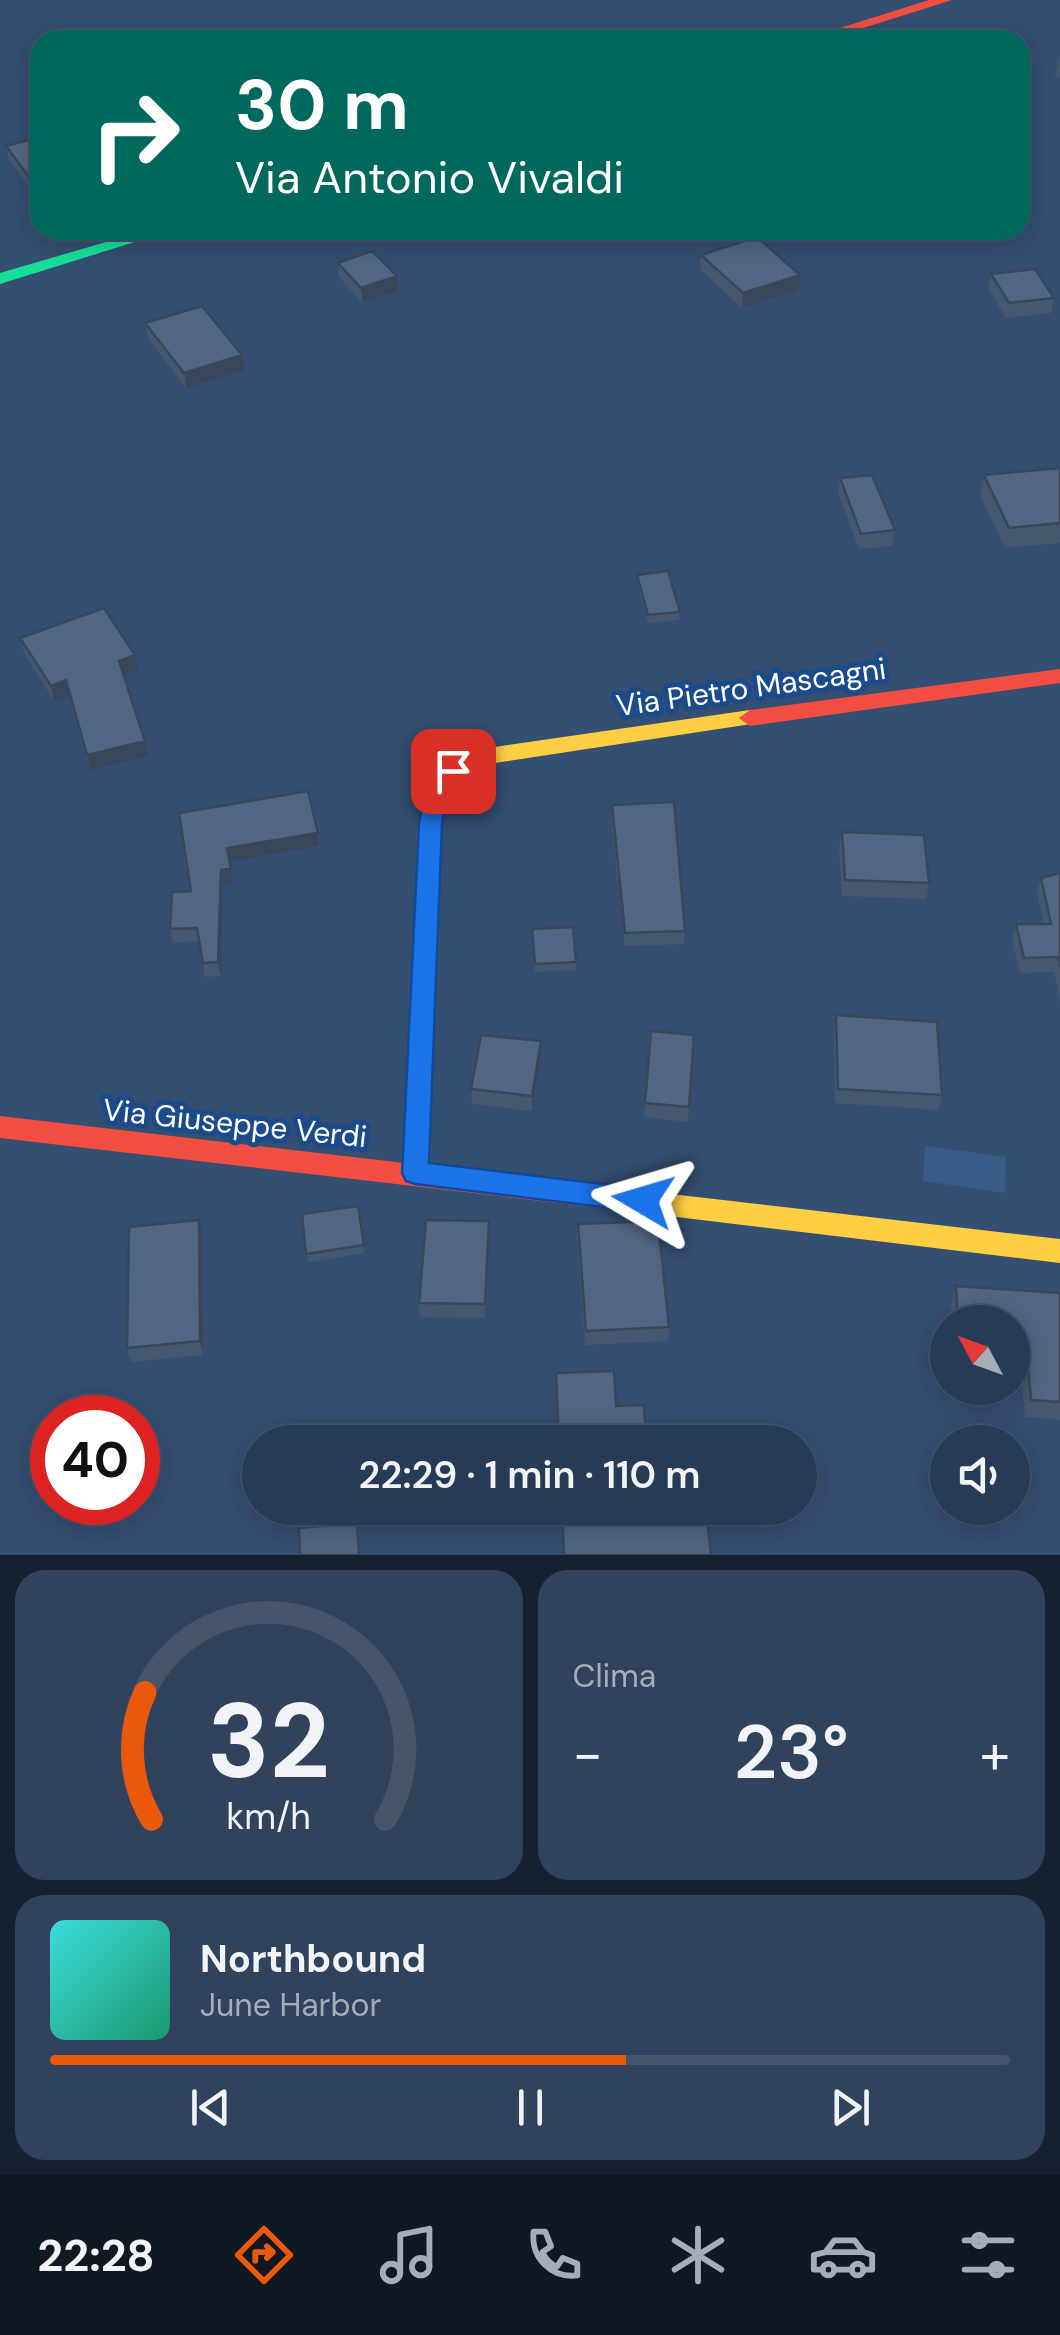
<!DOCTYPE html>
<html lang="it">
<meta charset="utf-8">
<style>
:root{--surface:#283b56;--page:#30425c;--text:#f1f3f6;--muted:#a5adb9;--line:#44556c;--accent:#ea580c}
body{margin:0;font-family:"DM Sans",sans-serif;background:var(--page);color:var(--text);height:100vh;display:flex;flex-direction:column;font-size:38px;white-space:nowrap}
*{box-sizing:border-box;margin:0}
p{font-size:32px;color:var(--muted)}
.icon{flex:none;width:55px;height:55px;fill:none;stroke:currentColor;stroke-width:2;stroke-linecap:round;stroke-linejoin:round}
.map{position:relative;height:1555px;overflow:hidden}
.panel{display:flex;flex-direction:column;gap:15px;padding:15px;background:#16202f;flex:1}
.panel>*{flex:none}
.guide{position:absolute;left:30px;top:30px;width:1000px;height:210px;border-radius:30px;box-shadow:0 5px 25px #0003,0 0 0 2px var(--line);background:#00695c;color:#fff;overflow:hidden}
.needle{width:65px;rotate:311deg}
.fabs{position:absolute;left:930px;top:1305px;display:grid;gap:20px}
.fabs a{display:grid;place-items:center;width:100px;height:100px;border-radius:50%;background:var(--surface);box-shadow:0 5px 25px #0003,0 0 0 2px var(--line);font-size:50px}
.speed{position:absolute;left:30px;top:1395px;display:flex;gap:20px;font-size:50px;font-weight:700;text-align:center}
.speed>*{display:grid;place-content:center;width:130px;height:130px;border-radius:50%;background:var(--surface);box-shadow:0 5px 25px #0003,0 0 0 2px var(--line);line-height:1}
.speed .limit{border:15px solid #d22;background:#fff;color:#111}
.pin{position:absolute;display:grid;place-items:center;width:85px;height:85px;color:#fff;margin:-42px;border-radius:20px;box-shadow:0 5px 15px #0006}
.me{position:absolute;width:110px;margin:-55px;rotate:277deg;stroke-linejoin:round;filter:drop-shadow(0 0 8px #0008)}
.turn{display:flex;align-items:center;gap:35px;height:210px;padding:0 40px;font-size:45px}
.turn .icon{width:130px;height:130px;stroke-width:2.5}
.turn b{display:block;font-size:70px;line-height:85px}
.big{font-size:75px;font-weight:600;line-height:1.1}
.panel .card{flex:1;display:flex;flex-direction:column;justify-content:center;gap:15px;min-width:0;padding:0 35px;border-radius:30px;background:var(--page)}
.panel .dial{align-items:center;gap:0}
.dial svg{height:260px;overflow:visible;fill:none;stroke:var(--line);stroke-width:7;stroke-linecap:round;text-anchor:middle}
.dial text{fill:var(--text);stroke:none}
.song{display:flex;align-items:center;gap:30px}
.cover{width:120px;height:120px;border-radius:15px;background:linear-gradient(135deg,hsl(180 70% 55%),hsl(160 70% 35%))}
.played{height:10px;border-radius:5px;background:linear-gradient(90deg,var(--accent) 60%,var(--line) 60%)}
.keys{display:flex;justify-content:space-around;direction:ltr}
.heat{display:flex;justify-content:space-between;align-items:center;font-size:55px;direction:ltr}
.panel .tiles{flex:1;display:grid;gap:15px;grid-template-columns:1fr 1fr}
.card:last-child{grid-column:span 2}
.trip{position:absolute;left:242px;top:1425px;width:575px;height:100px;border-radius:50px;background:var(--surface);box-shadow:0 5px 25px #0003,0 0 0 2px var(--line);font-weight:600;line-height:100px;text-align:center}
.tabs{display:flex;height:160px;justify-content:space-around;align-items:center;background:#101822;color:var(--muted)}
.tabs .icon{width:70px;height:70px}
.tabs .active{color:var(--accent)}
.tabs b{font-size:45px;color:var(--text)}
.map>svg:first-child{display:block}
</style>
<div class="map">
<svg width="1060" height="1555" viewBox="0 0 1060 1555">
<rect width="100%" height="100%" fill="#354f72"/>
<path fill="#395b88" d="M 925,1146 L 1006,1157 L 1005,1193 L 923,1181 Z"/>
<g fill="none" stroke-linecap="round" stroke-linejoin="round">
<path fill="#16e098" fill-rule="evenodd" d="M 147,230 L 173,230 L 0,284 L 0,273 Z"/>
<path fill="#ffcf43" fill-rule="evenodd" d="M 750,710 L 758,713 L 761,718 L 758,723 L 495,763 C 473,770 456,781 443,801 L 428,1173 L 424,1181 L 415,1184 L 406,1181 L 402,1173 L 421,801 C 439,769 460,757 495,747 Z
M 610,1187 L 1060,1239 L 1060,1263 L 610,1209 L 601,1206 L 597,1198 L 601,1190 Z"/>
<path fill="#f24e42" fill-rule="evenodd" d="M 929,0 L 952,0 L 825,40 L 802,40 Z
M 1060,669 L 1060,683 L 750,726 L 739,718 L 750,710 Z
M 0,1116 L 610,1187 L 619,1190 L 623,1198 L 619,1206 L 610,1209 L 0,1138 Z"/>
</g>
<path fill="#465870" d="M 1060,55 L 1060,78 L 1055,76 Z
M 40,137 L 40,199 L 38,200 L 9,160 L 6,146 Z
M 701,255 L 799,290 L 742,308 L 700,269 Z
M 338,263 L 398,291 L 362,302 L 339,277 Z
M 991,274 L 1054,298 L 1051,313 L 1006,318 L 988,288 Z
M 145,323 L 244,370 L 186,388 L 148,338 Z
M 1060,468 L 1060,543 L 1005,548 L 980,495 L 984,475 Z
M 840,478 L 895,530 L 892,546 L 859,549 L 838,493 Z
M 637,575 L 680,612 L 679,620 L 648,623 L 637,582 Z
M 20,638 L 135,655 L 138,670 L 124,675 L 145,741 L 148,756 L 90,770 L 69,696 L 54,701 L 24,653 Z
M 612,805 L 685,931 L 684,944 L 625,946 L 611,818 Z
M 179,813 L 318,833 L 319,846 L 230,862 L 233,882 L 223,884 L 221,976 L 205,977 L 199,941 L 173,943 L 170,929 L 191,891 Z
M 842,832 L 929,883 L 926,899 L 842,896 L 839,848 Z
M 1060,873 L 1060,1002 L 1054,972 L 1020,973 L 1012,940 L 1016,924 L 1044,924 L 1037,893 L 1041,878 Z
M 532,937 L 576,962 L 576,970 L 535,972 Z
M 836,1015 L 942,1095 L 938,1110 L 835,1103 L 834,1031 Z
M 651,1031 L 694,1035 L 688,1122 L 644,1117 Z
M 541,1041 L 541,1056 L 532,1111 L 472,1104 L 471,1089 Z
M 358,1206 L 364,1253 L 308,1262 L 302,1214 Z
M 199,1220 L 202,1235 L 203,1355 L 131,1362 L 127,1348 Z
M 578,1224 L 669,1327 L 668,1341 L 585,1345 L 577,1238 Z
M 490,1236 L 485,1318 L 420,1317 L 419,1303 Z
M 956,1286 L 1060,1293 L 1060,1420 L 1025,1417 L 1022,1382 L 1012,1381 L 1012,1322 L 952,1322 L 951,1304 Z"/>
<path fill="#39475b" d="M 40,184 L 40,199 L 38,200 L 35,185 Z
M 800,275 L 799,290 L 742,308 L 743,293 Z
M 397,276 L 398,291 L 362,302 L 361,288 Z
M 242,355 L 244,370 L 186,388 L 184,373 Z
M 135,655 L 138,670 L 122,676 L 119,661 Z
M 66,680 L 69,696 L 54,701 L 51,686 Z
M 145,741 L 148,756 L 90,770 L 87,755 Z
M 318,833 L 319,846 L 229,862 L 227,848 Z
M 231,869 L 233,882 L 223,884 L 221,976 L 218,962 L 221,870 Z
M 541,1041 L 541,1056 L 532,1111 L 532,1096 Z
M 199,1220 L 202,1235 L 203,1355 L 200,1341 Z
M 489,1221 L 490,1236 L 485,1318 L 485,1304 Z"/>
<path fill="#516682" stroke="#39475b" stroke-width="2.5" d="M 40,137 L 40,184 L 35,185 L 6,146 Z
M 757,237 L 800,275 L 743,293 L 701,255 Z
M 372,251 L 397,276 L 361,288 L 338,263 Z
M 1035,269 L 1054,298 L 1009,303 L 991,274 Z
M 202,306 L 242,355 L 184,373 L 145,323 Z
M 1060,468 L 1060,523 L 1009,528 L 984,475 Z
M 872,475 L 895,530 L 861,534 L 840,478 Z
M 668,571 L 680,612 L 648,615 L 637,575 Z
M 104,608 L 135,655 L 119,661 L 145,741 L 87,755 L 66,680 L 51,686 L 20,638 Z
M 308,791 L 318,833 L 227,848 L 231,869 L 221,870 L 218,962 L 203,963 L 197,928 L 170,929 L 172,892 L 191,891 L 179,813 Z
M 674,802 L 685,931 L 625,933 L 612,805 Z
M 842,832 L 924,835 L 929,883 L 845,880 Z
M 1060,873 L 1060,966 L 1058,957 L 1024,958 L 1016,924 L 1051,924 L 1041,878 Z
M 573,927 L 576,962 L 535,964 L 532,929 Z
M 836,1015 L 937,1022 L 942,1095 L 838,1089 Z
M 651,1031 L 694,1035 L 689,1107 L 645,1103 Z
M 481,1035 L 541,1041 L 532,1096 L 471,1089 Z
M 358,1206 L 364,1245 L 306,1254 L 302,1214 Z
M 199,1220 L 200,1341 L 127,1348 L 129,1227 Z
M 426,1220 L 489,1221 L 485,1304 L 419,1303 Z
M 658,1221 L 669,1327 L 586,1331 L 578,1224 Z
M 956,1286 L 1060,1293 L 1060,1402 L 1031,1400 L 1028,1365 L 1012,1364 L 1012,1322 L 958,1322 Z
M 614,1371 L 616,1406 L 644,1405 L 646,1442 L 559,1442 L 556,1373 Z
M 562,1508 L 706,1508 L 711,1555 L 564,1555 Z
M 357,1523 L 359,1555 L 300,1555 L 299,1528 Z"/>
<path fill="#1a73e8" stroke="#114b97" stroke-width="2.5" d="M 453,763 L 464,771 L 446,795 L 442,824 L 429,1163 L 643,1189 L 652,1192 L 656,1200 L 652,1208 L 643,1212 L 415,1184 L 406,1181 L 402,1173 L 419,824 C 422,801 426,771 453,763 Z"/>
<g text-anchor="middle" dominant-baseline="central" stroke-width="10" stroke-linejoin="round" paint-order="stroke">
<g font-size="30" fill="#fff" stroke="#1c4b8b">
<text transform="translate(751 687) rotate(-8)">Via Pietro Mascagni</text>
<text transform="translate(235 1123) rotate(6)">Via Giuseppe Verdi</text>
</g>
</g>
</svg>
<div class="fabs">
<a><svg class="needle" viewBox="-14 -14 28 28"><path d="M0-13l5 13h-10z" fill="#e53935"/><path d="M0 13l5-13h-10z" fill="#a5adb9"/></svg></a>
<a><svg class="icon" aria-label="sound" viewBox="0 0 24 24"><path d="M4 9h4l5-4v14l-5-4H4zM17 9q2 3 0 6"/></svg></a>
</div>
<div class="speed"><div class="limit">40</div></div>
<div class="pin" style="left:453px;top:771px;background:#d93025"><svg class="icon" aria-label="arrive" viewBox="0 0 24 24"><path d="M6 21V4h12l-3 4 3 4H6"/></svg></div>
<svg class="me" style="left:643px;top:1200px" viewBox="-20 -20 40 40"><path d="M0-17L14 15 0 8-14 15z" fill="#1a73e8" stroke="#fff" stroke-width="4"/></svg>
<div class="trip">22:29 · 1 min · 110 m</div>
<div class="guide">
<div class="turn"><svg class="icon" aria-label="right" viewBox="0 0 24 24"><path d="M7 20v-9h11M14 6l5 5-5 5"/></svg><div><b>30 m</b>Via Antonio Vivaldi</div></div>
</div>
</div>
<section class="panel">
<div class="tiles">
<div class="card dial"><svg viewBox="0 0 100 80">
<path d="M14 69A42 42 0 1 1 86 69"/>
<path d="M14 69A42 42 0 0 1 12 30" stroke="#ea580c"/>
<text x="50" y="56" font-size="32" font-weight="700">32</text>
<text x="50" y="72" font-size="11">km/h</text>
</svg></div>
<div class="card"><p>Clima</p>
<div class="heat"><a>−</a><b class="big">23°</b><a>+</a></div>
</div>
<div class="card">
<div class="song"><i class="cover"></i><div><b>Northbound</b><p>June Harbor</p></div></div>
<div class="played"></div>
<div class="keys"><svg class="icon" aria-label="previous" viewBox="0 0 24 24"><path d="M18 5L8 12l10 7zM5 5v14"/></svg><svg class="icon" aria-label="pause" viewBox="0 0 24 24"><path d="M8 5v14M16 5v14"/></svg><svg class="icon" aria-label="next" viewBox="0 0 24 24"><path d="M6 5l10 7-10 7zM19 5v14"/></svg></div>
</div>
</div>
</section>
<nav class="tabs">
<b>22:28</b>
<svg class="icon active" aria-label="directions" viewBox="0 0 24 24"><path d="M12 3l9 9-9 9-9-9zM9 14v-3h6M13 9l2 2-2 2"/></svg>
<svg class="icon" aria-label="music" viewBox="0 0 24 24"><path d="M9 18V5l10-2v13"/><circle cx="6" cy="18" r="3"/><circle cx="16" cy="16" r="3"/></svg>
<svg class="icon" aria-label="phone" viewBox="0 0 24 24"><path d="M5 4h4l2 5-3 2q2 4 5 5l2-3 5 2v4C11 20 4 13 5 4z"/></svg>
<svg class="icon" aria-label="climate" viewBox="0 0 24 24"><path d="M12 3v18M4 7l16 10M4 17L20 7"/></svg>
<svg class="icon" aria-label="car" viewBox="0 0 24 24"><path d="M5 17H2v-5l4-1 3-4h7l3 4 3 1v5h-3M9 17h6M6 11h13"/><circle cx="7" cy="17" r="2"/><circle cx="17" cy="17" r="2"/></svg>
<svg class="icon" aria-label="filters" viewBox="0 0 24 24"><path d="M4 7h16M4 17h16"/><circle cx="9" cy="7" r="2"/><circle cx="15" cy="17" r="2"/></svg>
</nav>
